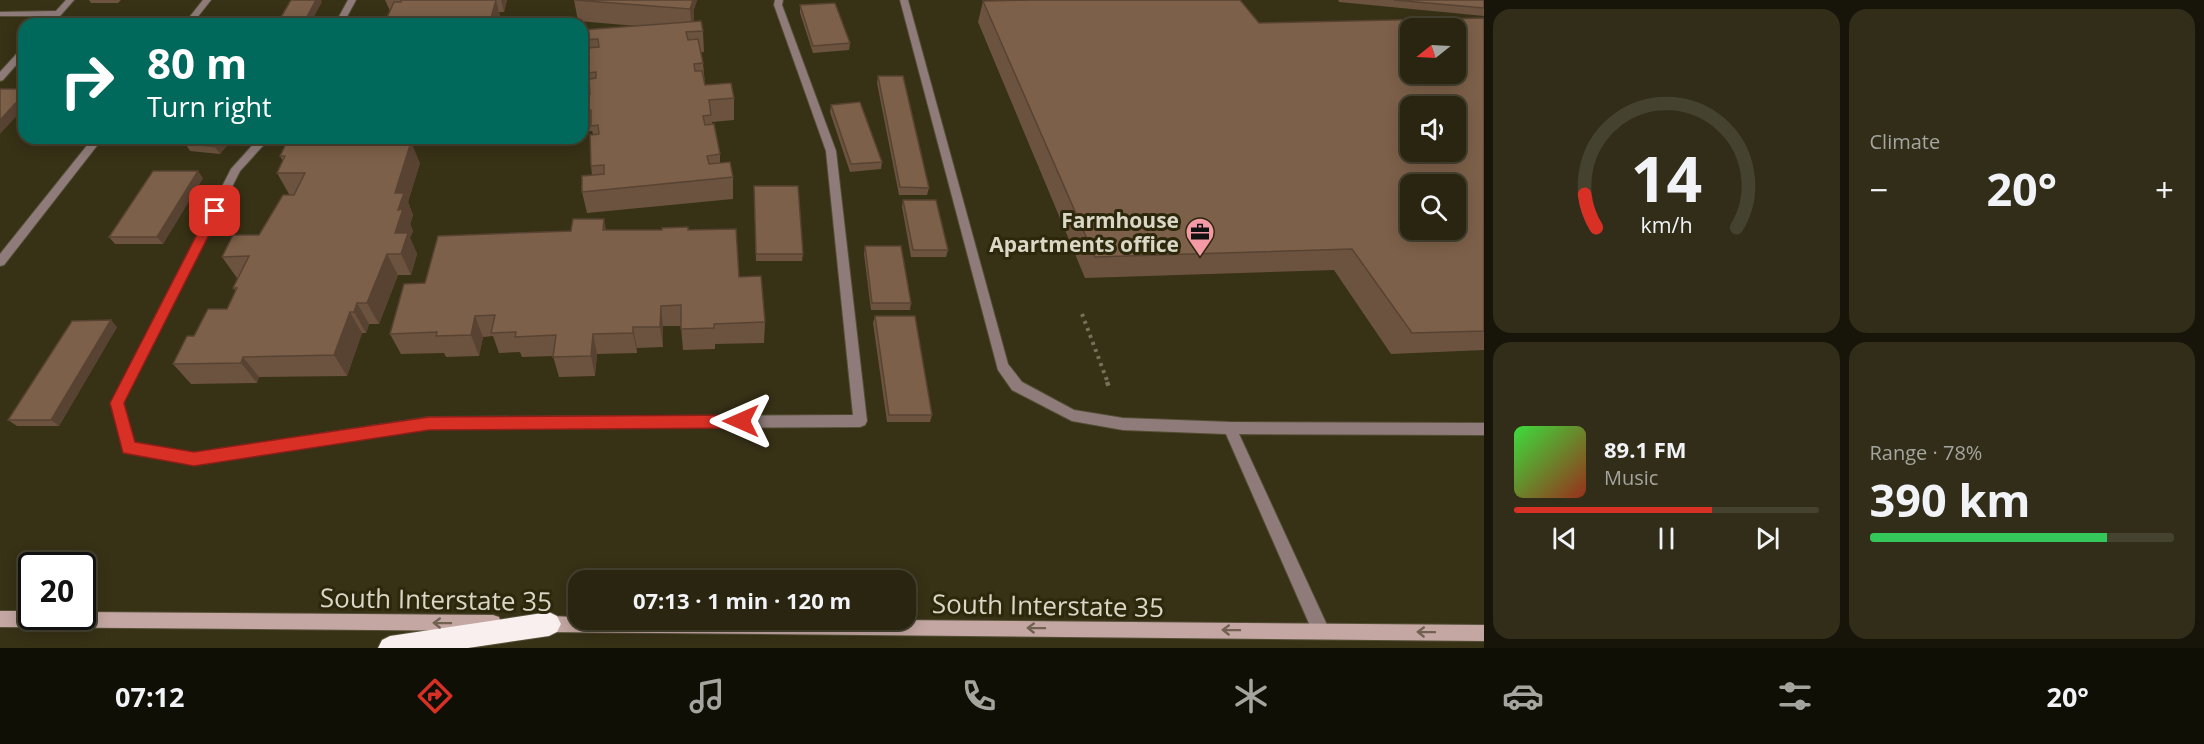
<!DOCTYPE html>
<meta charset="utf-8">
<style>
:root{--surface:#292510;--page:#312d19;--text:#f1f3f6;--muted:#a5a59f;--line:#454230;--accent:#d93025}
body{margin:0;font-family:"Open Sans",sans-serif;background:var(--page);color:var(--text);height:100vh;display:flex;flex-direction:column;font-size:22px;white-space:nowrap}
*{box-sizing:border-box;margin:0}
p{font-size:20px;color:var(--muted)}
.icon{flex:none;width:33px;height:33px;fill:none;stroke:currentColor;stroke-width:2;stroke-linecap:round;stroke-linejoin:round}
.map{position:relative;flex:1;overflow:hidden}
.panel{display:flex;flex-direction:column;gap:9px;padding:9px;background:#171409;width:720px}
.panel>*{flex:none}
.banner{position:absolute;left:18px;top:18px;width:570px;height:126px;border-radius:18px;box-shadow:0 3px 15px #0003,0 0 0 2px var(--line);background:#00695c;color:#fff;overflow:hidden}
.needle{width:39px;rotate:252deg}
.tools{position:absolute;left:1400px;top:18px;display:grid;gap:12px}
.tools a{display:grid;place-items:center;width:66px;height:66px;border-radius:12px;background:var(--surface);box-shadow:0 3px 15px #0003,0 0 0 2px var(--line);font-size:30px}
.speed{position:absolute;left:18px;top:552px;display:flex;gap:12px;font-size:30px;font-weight:700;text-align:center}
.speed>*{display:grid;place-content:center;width:78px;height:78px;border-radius:50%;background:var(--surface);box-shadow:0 3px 15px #0003,0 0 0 2px var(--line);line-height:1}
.speed .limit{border:3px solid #111;border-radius:9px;background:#fff;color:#111}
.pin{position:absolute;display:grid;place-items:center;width:51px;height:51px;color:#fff;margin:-26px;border-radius:12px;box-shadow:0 3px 9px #0006}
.me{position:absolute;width:66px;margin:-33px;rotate:270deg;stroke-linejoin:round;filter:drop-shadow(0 0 4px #0008)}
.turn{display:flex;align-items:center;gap:21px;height:126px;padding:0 30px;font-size:27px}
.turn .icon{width:78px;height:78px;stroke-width:2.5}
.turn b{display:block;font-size:42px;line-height:51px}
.big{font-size:45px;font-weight:700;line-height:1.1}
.panel .card{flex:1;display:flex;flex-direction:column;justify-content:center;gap:9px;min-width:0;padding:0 21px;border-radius:18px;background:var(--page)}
.panel .dial{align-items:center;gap:0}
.dial svg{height:156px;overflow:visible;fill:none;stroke:var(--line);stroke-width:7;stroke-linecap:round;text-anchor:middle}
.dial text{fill:var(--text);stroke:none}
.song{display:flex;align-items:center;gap:18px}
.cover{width:72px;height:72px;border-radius:9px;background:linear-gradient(135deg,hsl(120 70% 55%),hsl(10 70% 35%))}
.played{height:6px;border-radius:3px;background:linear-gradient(90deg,var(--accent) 65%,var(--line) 65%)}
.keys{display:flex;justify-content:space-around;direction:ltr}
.heat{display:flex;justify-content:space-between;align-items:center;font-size:33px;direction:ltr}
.charge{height:9px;border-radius:4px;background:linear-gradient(90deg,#34c759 78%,var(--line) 0)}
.panel .tiles{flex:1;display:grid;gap:9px;grid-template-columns:repeat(2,1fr)}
.trip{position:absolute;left:568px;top:570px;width:348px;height:60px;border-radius:18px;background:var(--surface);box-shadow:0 3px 15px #0003,0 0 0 2px var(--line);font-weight:700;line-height:60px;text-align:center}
.tabs{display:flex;height:96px;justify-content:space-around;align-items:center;background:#100f06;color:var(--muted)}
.tabs .icon{width:42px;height:42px}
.tabs .on{color:var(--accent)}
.tabs b{font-size:27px;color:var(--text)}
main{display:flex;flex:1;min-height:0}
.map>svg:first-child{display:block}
</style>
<main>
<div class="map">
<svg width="1484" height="648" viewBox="0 0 1484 648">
<rect width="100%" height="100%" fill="#373116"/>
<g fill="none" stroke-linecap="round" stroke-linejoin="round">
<g stroke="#544f36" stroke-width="2">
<path id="service" d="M 66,0 L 74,0 L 53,24 L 44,24 L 51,16 L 0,16 L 0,12 L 56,11 Z
M 348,0 L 356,0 L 343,24 L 335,24 Z
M 775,0 L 783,0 L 782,5 L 836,151 L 867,421 L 865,425 L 860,427 L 429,429 L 194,465 L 124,452 L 111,403 L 231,169 L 259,138 L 270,138 L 240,171 L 123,403 L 134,443 L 194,453 L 429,417 L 853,415 L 826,151 L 774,5 Z
M 900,0 L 908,0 L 1008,364 L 1022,382 L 1074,410 L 1123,418 L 1230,422 L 1484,423 L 1484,435 L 1239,434 L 1327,625 L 1329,631 L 1327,637 L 1321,639 L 1315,637 L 1226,434 L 1123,430 L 1072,421 L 1012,390 L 998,370 Z
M 24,48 L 24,56 L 3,80 L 0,81 L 0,72 L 21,49 Z"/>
</g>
<g stroke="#544f36" stroke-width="2">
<path id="minor" d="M 203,0 L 211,0 L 192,24 L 184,24 Z
M 93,138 L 103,138 L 4,265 L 0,266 L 0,254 Z"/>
</g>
<g stroke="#544f36" stroke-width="2">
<path id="secondary" d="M 0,611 L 32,611 L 32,616 L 82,616 L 82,612 L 493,615 L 499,617 L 501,623 L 499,629 L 493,631 L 0,627 Z
M 546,616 L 579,617 L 579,620 L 890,620 L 1484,625 L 1484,641 L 546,632 L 540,630 L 538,624 L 540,618 Z"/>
</g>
<g stroke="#544f36" stroke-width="2">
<path id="motorway" d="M 549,612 L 557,616 L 561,624 L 557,632 L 549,636 L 468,648 L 378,648 L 382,640 L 390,636 Z"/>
</g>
<path stroke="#76725b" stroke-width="4" stroke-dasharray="3 4.5" stroke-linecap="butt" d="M 1082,314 L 1108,383"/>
<path stroke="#76725b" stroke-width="4.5" stroke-dasharray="4 5" stroke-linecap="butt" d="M 1107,382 L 1109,387"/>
<use href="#service" fill="#8f7c7a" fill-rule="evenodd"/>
<use href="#minor" fill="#8f7c7a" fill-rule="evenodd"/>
<use href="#secondary" fill="#c4a7a3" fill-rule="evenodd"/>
<use href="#motorway" fill="#f8efee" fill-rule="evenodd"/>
</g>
<path fill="#6c533f" d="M 89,0 L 121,0 L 118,3 L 91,3 Z
M 385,0 L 507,0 L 504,12 L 499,12 L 501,21 L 500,24 L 387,24 L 386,20 L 390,11 Z
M 574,0 L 697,0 L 694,9 L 694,21 L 703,31 L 704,52 L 701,52 L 703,63 L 705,85 L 734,98 L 734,120 L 712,122 L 720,154 L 720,163 L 733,177 L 733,199 L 587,213 L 582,192 L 592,175 L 591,166 L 593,134 L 592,131 L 587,132 L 583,110 L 590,94 L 587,61 L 584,61 L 582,52 L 582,30 L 636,26 L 578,21 Z
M 1338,0 L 1484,0 L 1484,16 L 1339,2 Z
M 983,1 L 1259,23 L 1484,18 L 1484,350 L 1391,354 L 1334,270 L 1085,278 L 978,22 Z
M 800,5 L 850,43 L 849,50 L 813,53 L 800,13 Z
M 878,76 L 929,188 L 927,195 L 899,195 L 877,83 Z
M 831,105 L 882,162 L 881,169 L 850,172 L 830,112 Z
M 233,138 L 220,154 L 190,151 L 185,143 Z
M 355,142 L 420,163 L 408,202 L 413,215 L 410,224 L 413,231 L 410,238 L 417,254 L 411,275 L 398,275 L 379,324 L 369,324 L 366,333 L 362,333 L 347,376 L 259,377 L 257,383 L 191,384 L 173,364 L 194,336 L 227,309 L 236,291 L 233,288 L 238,278 L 237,278 L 222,257 L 259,235 L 289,194 L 277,173 L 283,161 L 280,156 Z
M 203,178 L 163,244 L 115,244 L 109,237 Z
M 754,186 L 803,254 L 802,261 L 756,261 Z
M 903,200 L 948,250 L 946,257 L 911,257 L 902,207 Z
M 607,230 L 688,230 L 739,277 L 765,322 L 764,343 L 715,344 L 715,349 L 683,350 L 681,326 L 663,326 L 663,347 L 637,348 L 637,353 L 597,354 L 595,376 L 559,377 L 553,356 L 522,357 L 520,352 L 499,353 L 493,336 L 483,337 L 479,356 L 446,357 L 444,353 L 401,354 L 390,334 L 425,283 Z
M 865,246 L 911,303 L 910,310 L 871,310 L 864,254 Z
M 875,316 L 932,415 L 930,422 L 887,422 L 873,323 Z
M 117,327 L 59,426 L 17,426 L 8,420 Z"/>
<path fill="#584333" d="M 316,0 L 321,0 L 322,2 L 310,24 L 303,24 Z
M 488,0 L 493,0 L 494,6 L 496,0 L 501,21 L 500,24 L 492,24 Z
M 501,0 L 507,0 L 504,12 Z
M 691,0 L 697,0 L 694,9 L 694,21 L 692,30 L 690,9 Z
M 24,94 L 24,108 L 0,134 L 0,120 Z
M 223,138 L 233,138 L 220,154 L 215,147 Z
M 339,138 L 353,138 L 356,145 L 337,142 Z
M 411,142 L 420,163 L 408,202 L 413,215 L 410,224 L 413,231 L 410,238 L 417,254 L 411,275 L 401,254 L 395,233 L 398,210 L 395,193 Z
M 198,171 L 203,178 L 163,244 L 157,237 Z
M 604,219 L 608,240 L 603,230 Z
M 387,254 L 398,275 L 379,324 L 367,303 Z
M 357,303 L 369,324 L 366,333 L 354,312 Z
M 661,306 L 663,326 L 663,347 L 660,327 Z
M 350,312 L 362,333 L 347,376 L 334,355 Z
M 475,316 L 483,337 L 479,356 L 471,335 Z
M 111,320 L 117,327 L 59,426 L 51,420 Z
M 633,327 L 637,348 L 637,353 L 633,333 Z
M 593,334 L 597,354 L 595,376 L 591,356 Z
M 243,357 L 259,377 L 257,383 L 241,363 Z"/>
<path fill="#7d6049" stroke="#584333" stroke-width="1.5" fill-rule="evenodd" d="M 291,0 L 316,0 L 303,24 L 277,24 Z
M 401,0 L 496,0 L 491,18 L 484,19 L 483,24 L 389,24 L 391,20 L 386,20 L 394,2 L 401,2 Z
M 575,0 L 693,0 L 690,9 Z
M 1032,0 L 1240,0 L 1259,23 L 1484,18 L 1484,331 L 1412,333 L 1352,249 L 1095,257 L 983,1 ZM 1410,28 L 1455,28 L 1455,74 L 1410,74 ZM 1410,106 L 1455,106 L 1455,152 L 1410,152 ZM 1410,184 L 1455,184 L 1455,230 L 1410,230 Z
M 1394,0 L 1484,0 L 1484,8 Z
M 835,3 L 850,43 L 813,46 L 800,5 Z
M 701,21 L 703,31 L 686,32 L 688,40 L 698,39 L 703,63 L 694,64 L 695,71 L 702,71 L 705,85 L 731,83 L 734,98 L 709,100 L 711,115 L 703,116 L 705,125 L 714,124 L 720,154 L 707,156 L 709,164 L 730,162 L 733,177 L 582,192 L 582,176 L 604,174 L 604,165 L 591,166 L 590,135 L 599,134 L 598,125 L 591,126 L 591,110 L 583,110 L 583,95 L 590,94 L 589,79 L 596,78 L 596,72 L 588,73 L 587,48 L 599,47 L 598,39 L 582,40 L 582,30 Z
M 878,76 L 903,76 L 929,188 L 900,187 Z
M 0,89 L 24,89 L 24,94 L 0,120 Z
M 860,102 L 882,162 L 851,164 L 831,105 Z
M 190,138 L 223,138 L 215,147 L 185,143 Z
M 289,138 L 339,138 L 337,142 L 411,142 L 395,193 L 404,193 L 398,210 L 403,209 L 395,233 L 408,233 L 401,254 L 387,254 L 367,303 L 357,303 L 354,312 L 350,312 L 334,355 L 243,357 L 241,363 L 173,364 L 187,336 L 194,336 L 208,309 L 227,309 L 237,288 L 233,288 L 249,256 L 222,257 L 233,235 L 259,235 L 283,195 L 294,195 L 305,173 L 277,173 L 285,156 L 280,156 Z
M 153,171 L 198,171 L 157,237 L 109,237 Z
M 754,186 L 798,186 L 803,254 L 756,254 Z
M 903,200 L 936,200 L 948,250 L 913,250 Z
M 573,219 L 604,219 L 603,230 L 662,230 L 662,228 L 688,227 L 688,230 L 736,229 L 739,277 L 761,276 L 765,322 L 714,324 L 714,328 L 681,329 L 681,305 L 661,306 L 660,327 L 633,327 L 633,333 L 593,334 L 591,356 L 553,357 L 556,335 L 515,337 L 516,332 L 491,333 L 495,315 L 475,316 L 471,335 L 436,336 L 437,332 L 390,334 L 404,284 L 425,283 L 438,236 L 571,231 Z
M 865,246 L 901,246 L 911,303 L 872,303 Z
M 875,316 L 915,316 L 932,415 L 889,415 Z
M 111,320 L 51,420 L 8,420 L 72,321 Z"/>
<defs><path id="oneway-shaft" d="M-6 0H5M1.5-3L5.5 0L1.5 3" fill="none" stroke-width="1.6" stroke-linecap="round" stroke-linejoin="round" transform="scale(1.5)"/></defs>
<g stroke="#716150">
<use href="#oneway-shaft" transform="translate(442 623) rotate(-179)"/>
<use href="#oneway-shaft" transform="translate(1036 628) rotate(-179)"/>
<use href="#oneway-shaft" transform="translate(1231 630) rotate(-179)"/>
<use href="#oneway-shaft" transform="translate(1426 632) rotate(-179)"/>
</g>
<path fill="#d93025" stroke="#8d1f18" stroke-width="1.5" d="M 215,207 L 221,211 L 124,403 L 135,442 L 194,452 L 429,417 L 741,415 L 748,421 L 741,428 L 429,430 L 194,466 L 123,453 L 110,403 L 209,211 Z"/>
<defs>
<g id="office-pin" transform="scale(1.5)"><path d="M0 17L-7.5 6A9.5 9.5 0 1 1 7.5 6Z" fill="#f49aa4" stroke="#2d270c"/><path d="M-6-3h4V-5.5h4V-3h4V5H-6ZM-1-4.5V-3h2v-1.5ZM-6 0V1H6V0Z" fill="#111"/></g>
</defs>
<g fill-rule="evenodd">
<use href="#office-pin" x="1200" y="232"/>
</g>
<g text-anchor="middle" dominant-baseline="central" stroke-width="6" stroke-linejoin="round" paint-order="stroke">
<g font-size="21" font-weight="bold" fill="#dad7c7" stroke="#2d270c" text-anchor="end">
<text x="1179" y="220">Farmhouse<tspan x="1179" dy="24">Apartments office</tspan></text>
</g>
<g font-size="26" fill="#dad7c7" stroke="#2d270c">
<text transform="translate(436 599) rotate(1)">South Interstate 35</text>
<text transform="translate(1048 605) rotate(1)">South Interstate 35</text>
</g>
</g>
</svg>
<div class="tools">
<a><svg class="needle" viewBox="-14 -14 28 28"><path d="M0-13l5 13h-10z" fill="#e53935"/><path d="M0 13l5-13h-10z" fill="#a5a59f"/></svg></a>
<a><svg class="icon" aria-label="sound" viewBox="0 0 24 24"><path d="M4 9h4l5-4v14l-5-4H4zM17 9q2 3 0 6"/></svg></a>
<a><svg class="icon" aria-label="search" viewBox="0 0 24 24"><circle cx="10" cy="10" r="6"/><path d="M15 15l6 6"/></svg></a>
</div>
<div class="speed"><div class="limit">20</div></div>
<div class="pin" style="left:215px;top:211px;background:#d93025"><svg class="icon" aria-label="arrive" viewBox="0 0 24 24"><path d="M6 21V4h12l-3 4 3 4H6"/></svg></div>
<svg class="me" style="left:741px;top:421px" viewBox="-20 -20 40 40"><path d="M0-17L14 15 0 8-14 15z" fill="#d93025" stroke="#fff" stroke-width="4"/></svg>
<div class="trip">07:13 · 1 min · 120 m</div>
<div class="banner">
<div class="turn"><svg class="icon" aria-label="right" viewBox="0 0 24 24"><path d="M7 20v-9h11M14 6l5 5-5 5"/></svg><div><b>80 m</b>Turn right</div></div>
</div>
</div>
<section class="panel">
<div class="tiles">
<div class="card dial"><svg viewBox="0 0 100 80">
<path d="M14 69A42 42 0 1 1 86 69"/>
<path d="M14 69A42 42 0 0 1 8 52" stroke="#d93025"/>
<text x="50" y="56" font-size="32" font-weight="700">14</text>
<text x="50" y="72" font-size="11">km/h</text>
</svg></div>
<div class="card"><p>Climate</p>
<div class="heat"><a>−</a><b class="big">20°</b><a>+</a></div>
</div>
<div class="card">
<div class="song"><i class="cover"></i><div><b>89.1 FM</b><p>Music</p></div></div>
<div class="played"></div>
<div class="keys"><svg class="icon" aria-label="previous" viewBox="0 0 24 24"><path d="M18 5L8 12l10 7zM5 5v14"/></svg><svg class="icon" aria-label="pause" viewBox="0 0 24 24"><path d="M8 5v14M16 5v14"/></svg><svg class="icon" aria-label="next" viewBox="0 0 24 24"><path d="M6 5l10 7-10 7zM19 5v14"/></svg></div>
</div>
<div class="card"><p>Range · 78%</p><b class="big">390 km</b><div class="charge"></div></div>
</div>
</section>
</main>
<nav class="tabs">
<b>07:12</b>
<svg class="icon on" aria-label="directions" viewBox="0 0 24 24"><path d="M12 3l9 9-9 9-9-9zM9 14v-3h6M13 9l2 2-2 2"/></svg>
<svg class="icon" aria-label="music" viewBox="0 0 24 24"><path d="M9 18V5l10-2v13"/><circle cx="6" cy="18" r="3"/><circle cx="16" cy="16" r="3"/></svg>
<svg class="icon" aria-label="phone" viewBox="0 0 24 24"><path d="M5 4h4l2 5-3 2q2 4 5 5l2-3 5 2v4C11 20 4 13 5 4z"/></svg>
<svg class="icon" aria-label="climate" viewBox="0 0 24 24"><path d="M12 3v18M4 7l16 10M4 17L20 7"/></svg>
<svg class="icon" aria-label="car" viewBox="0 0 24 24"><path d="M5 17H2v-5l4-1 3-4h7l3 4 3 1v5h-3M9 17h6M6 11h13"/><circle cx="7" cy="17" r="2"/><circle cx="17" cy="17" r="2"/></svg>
<svg class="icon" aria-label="filters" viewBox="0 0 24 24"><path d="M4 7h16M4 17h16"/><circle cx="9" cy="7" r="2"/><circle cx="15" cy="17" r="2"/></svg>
<b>20°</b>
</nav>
